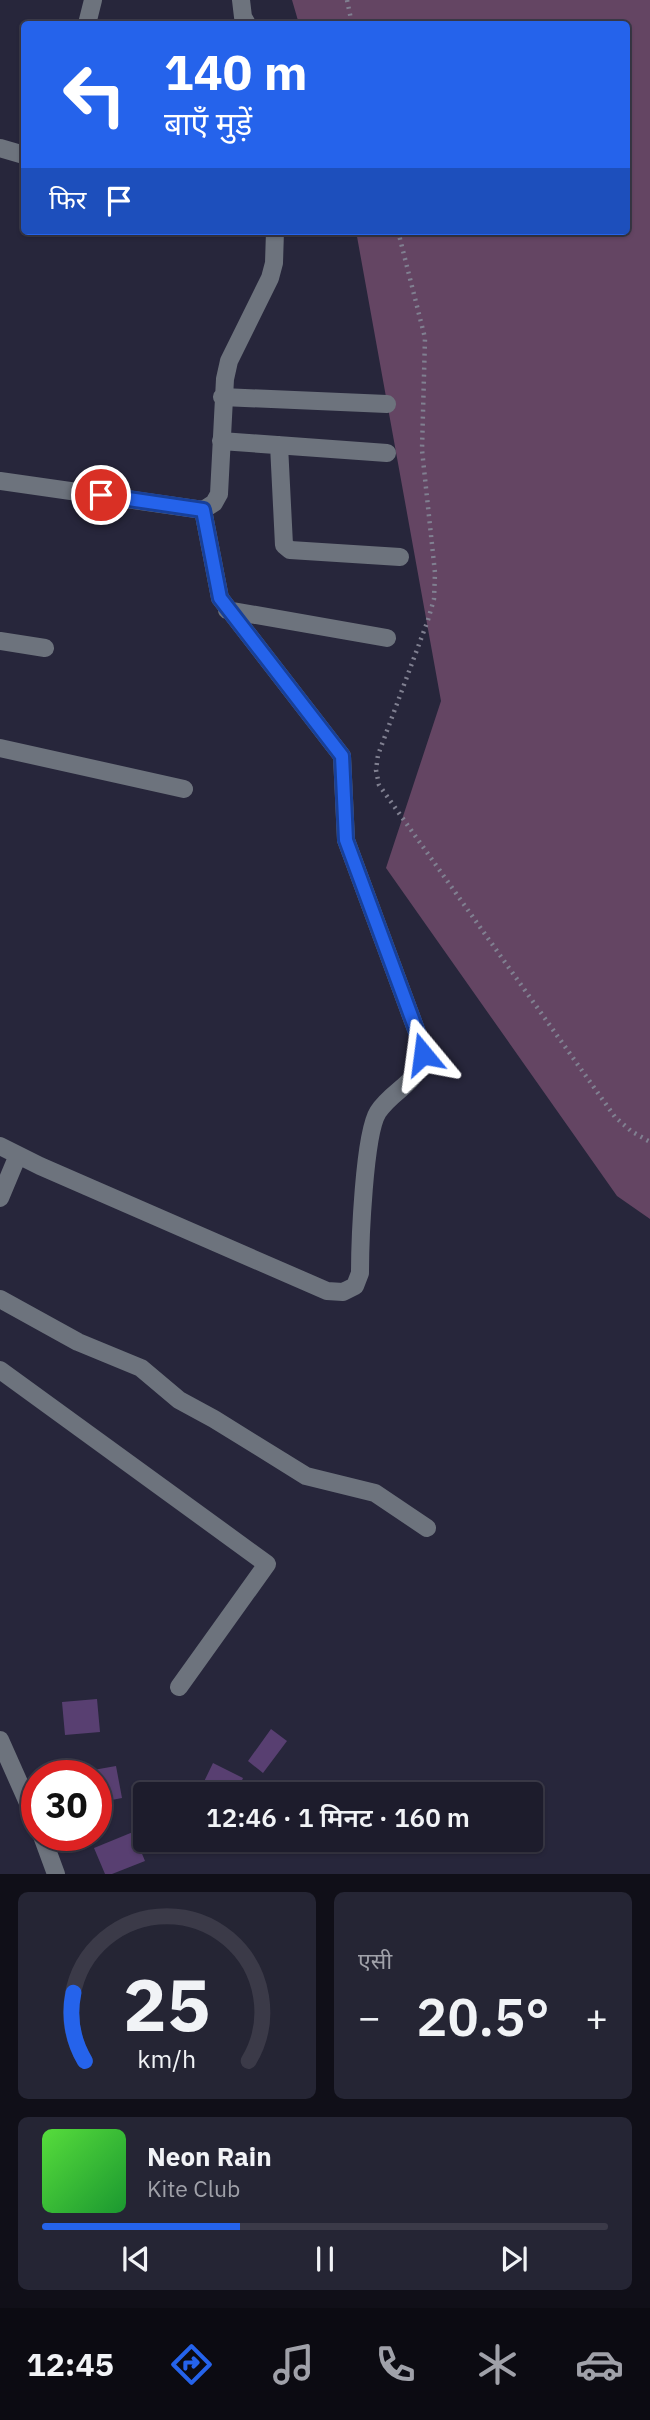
<!DOCTYPE html>
<html lang="hi">
<meta charset="utf-8">
<style>
:root{--surface:#1d1c2c;--page:#252534;--text:#f1f3f6;--muted:#a0a1a9;--line:#3b3a48;--accent:#2563eb}
body{margin:0;font-family:"IBM Plex Sans","Noto Sans Devanagari",sans-serif;background:var(--page);color:var(--text);height:100vh;display:flex;flex-direction:column;font-size:26px;white-space:nowrap}
*{box-sizing:border-box;margin:0}
p{font-size:23px;color:var(--muted)}
.icon{flex:none;width:38px;height:38px;fill:none;stroke:currentColor;stroke-width:2;stroke-linecap:round;stroke-linejoin:round}
.map{position:relative;height:1874px;overflow:hidden}
.drawer{display:flex;flex-direction:column;gap:18px;padding:18px;background:#100f18;flex:1}
.drawer>*{flex:none}
.guide{position:absolute;left:21px;top:21px;width:609px;height:214px;border-radius:7px;box-shadow:0 2px 5px #0004,0 0 0 2px var(--line);background:#2563eb;color:#fff;overflow:hidden}
.speed{position:absolute;left:21px;top:1760px;display:flex;gap:14px;font-size:35px;font-weight:700;text-align:center}
.speed>*{display:grid;place-content:center;width:91px;height:91px;border-radius:50%;background:var(--surface);box-shadow:0 2px 5px #0004,0 0 0 2px var(--line);line-height:1}
.speed .limit{border:10px solid #d22;background:#fff;color:#111}
.pin{position:absolute;display:grid;place-items:center;width:60px;height:60px;color:#fff;margin:-30px;border:4px solid #fff;border-radius:50%;box-shadow:0 2px 7px #0007}
.me{position:absolute;width:77px;margin:-38px;rotate:344deg;stroke-linejoin:round;filter:drop-shadow(0 0 5px #0008)}
.turn{display:flex;align-items:center;gap:24px;height:147px;padding:0 28px;font-size:32px}
.turn .icon{width:91px;height:91px;stroke-width:2.5}
.turn b{display:block;font-size:49px;line-height:60px}
.then{display:flex;align-items:center;height:66px;padding:0 28px;background:#0003;gap:14px;font-size:26px}
.big{font-size:52px;font-weight:600;line-height:1.1}
.drawer .tile{flex:1;display:flex;flex-direction:column;justify-content:center;gap:10px;min-width:0;padding:0 24px;border-radius:10px;background:var(--page)}
.drawer .dial{align-items:center;gap:0}
.dial svg{height:182px;overflow:visible;fill:none;stroke:var(--line);stroke-width:7;stroke-linecap:round;text-anchor:middle}
.dial text{fill:var(--text);stroke:none}
.song{display:flex;align-items:center;gap:21px}
.cover{width:84px;height:84px;border-radius:10px;background:linear-gradient(135deg,hsl(110 70% 55%),hsl(130 70% 35%))}
.played{height:7px;border-radius:4px;background:linear-gradient(90deg,var(--accent) 35%,var(--line) 35%)}
.keys{display:flex;justify-content:space-around;direction:ltr}
.heat{display:flex;justify-content:space-between;align-items:center;font-size:38px;direction:ltr}
.drawer .tiles{flex:1;display:grid;gap:18px;grid-template-columns:1fr 1fr}
.tile:last-child{grid-column:span 2}
.trip{position:absolute;left:133px;top:1782px;width:410px;height:70px;border-radius:7px;background:var(--surface);box-shadow:0 2px 5px #0004,0 0 0 2px var(--line);font-weight:600;line-height:70px;text-align:center}
.menu{display:flex;height:112px;justify-content:space-around;align-items:center;background:#0c0b12;color:var(--muted)}
.menu .icon{width:49px;height:49px}
.menu .current{color:var(--accent)}
.menu b{font-size:32px;color:var(--text)}
.map>svg:first-child{display:block}
</style>
<div class="map">
<svg width="650" height="1874" viewBox="0 0 650 1874">
<rect width="100%" height="100%" fill="#27263b"/>
<path fill="#644563" d="M 292,0 L 650,0 L 650,1219 L 617,1196 L 386,868 L 441,701 L 356,231 L 626,231 L 626,24 L 299,24 Z"/>
<path fill="#583f71" d="M 97,1699 L 100,1732 L 65,1735 L 62,1702 Z
M 271,1729 L 287,1741 L 263,1773 L 248,1761 Z
M 213,1763 L 243,1778 L 236,1794 L 203,1794 L 199,1792 Z
M 116,1766 L 122,1798 L 96,1803 L 96,1776 L 83,1776 L 82,1772 Z
M 133,1832 L 145,1861 L 112,1874 L 105,1874 L 94,1848 Z
M 253,1839 L 276,1839 L 266,1850 Z"/>
<g fill="none" stroke-linecap="round" stroke-linejoin="round">
<path stroke="#808091" stroke-width="4.5" stroke-dasharray="2 5" stroke-linecap="butt" d="M 347,0 L 352,24
M 398,231 L 425,338 L 422,450 L 435,573 L 434,599 L 428,620 L 378,755 L 376,770 L 379,785 L 615,1117 L 631,1131 L 650,1142"/>
<path stroke="#6d737d" stroke-width="18" d="M 241,0 L 243,17 L 247,24
M 87,24 L 93,0
M 0,148 L 24,155
M 222,397 L 387,404
M 221,441 L 387,453
M 279,445 L 284,545 L 290,550 L 400,557
M 0,481 L 203,510 L 214,503 L 219,494 L 225,379 L 229,361 L 270,278 L 274,263 L 275,231
M 227,610 L 387,638
M 0,641 L 45,648
M 0,748 L 184,789
M 0,1146 L 40,1166 L 327,1291 L 343,1292 L 355,1286 L 360,1273 C 360,1243 364,1134 378,1112 C 396,1085 426,1083 421,1043 L 346,840 L 342,756 L 220,598 L 203,510
M 0,1198 L 18,1155
M 0,1299 L 78,1342 L 141,1368 L 179,1400 L 214,1419 L 306,1476 L 375,1493 L 427,1528
M 0,1370 L 267,1564 L 179,1687
M 0,1740 L 37,1823
M 42,1836 L 56,1874"/>
</g>
<g fill="none" stroke-linecap="round" stroke-linejoin="round">
<g stroke="#184099" stroke-width="18">
<path id="route" d="M 101,495 L 203,510 L 220,598 L 342,756 L 346,840 L 421,1043 L 423,1054"/>
</g>
<use href="#route" stroke="#2563eb" stroke-width="12"/>
</g>
</svg>
<div class="speed"><div class="limit">30</div></div>
<div class="pin" style="left:101px;top:495px;background:#d93025"><svg class="icon" aria-label="arrive" viewBox="0 0 24 24"><path d="M6 21V4h12l-3 4 3 4H6"/></svg></div>
<svg class="me" style="left:423px;top:1054px" viewBox="-20 -20 40 40"><path d="M0-17L14 15 0 8-14 15z" fill="#2563eb" stroke="#fff" stroke-width="4"/></svg>
<div class="trip">12:46 · 1 मिनट · 160 m</div>
<div class="guide">
<div class="turn"><svg class="icon" aria-label="left" viewBox="0 0 24 24"><path d="M17 20v-9H6M10 6l-5 5 5 5"/></svg><div><b>140 m</b>बाएँ मुड़ें</div></div>
<div class="then">फिर<svg class="icon" aria-label="arrive" viewBox="0 0 24 24"><path d="M6 21V4h12l-3 4 3 4H6"/></svg></div>
</div>
</div>
<section class="drawer">
<div class="tiles">
<div class="tile dial"><svg viewBox="0 0 100 80">
<path d="M14 69A42 42 0 1 1 86 69"/>
<path d="M14 69A42 42 0 0 1 9 39" stroke="#2563eb"/>
<text x="50" y="56" font-size="32" font-weight="700">25</text>
<text x="50" y="72" font-size="11">km/h</text>
</svg></div>
<div class="tile"><p>एसी</p>
<div class="heat"><a>−</a><b class="big">20.5°</b><a>+</a></div>
</div>
<div class="tile">
<div class="song"><i class="cover"></i><div><b>Neon Rain</b><p>Kite Club</p></div></div>
<div class="played"></div>
<div class="keys"><svg class="icon" aria-label="previous" viewBox="0 0 24 24"><path d="M18 5L8 12l10 7zM5 5v14"/></svg><svg class="icon" aria-label="pause" viewBox="0 0 24 24"><path d="M8 5v14M16 5v14"/></svg><svg class="icon" aria-label="next" viewBox="0 0 24 24"><path d="M6 5l10 7-10 7zM19 5v14"/></svg></div>
</div>
</div>
</section>
<nav class="menu">
<b>12:45</b>
<svg class="icon current" aria-label="directions" viewBox="0 0 24 24"><path d="M12 3l9 9-9 9-9-9zM9 14v-3h6M13 9l2 2-2 2"/></svg>
<svg class="icon" aria-label="music" viewBox="0 0 24 24"><path d="M9 18V5l10-2v13"/><circle cx="6" cy="18" r="3"/><circle cx="16" cy="16" r="3"/></svg>
<svg class="icon" aria-label="phone" viewBox="0 0 24 24"><path d="M5 4h4l2 5-3 2q2 4 5 5l2-3 5 2v4C11 20 4 13 5 4z"/></svg>
<svg class="icon" aria-label="climate" viewBox="0 0 24 24"><path d="M12 3v18M4 7l16 10M4 17L20 7"/></svg>
<svg class="icon" aria-label="car" viewBox="0 0 24 24"><path d="M5 17H2v-5l4-1 3-4h7l3 4 3 1v5h-3M9 17h6M6 11h13"/><circle cx="7" cy="17" r="2"/><circle cx="17" cy="17" r="2"/></svg>
</nav>
